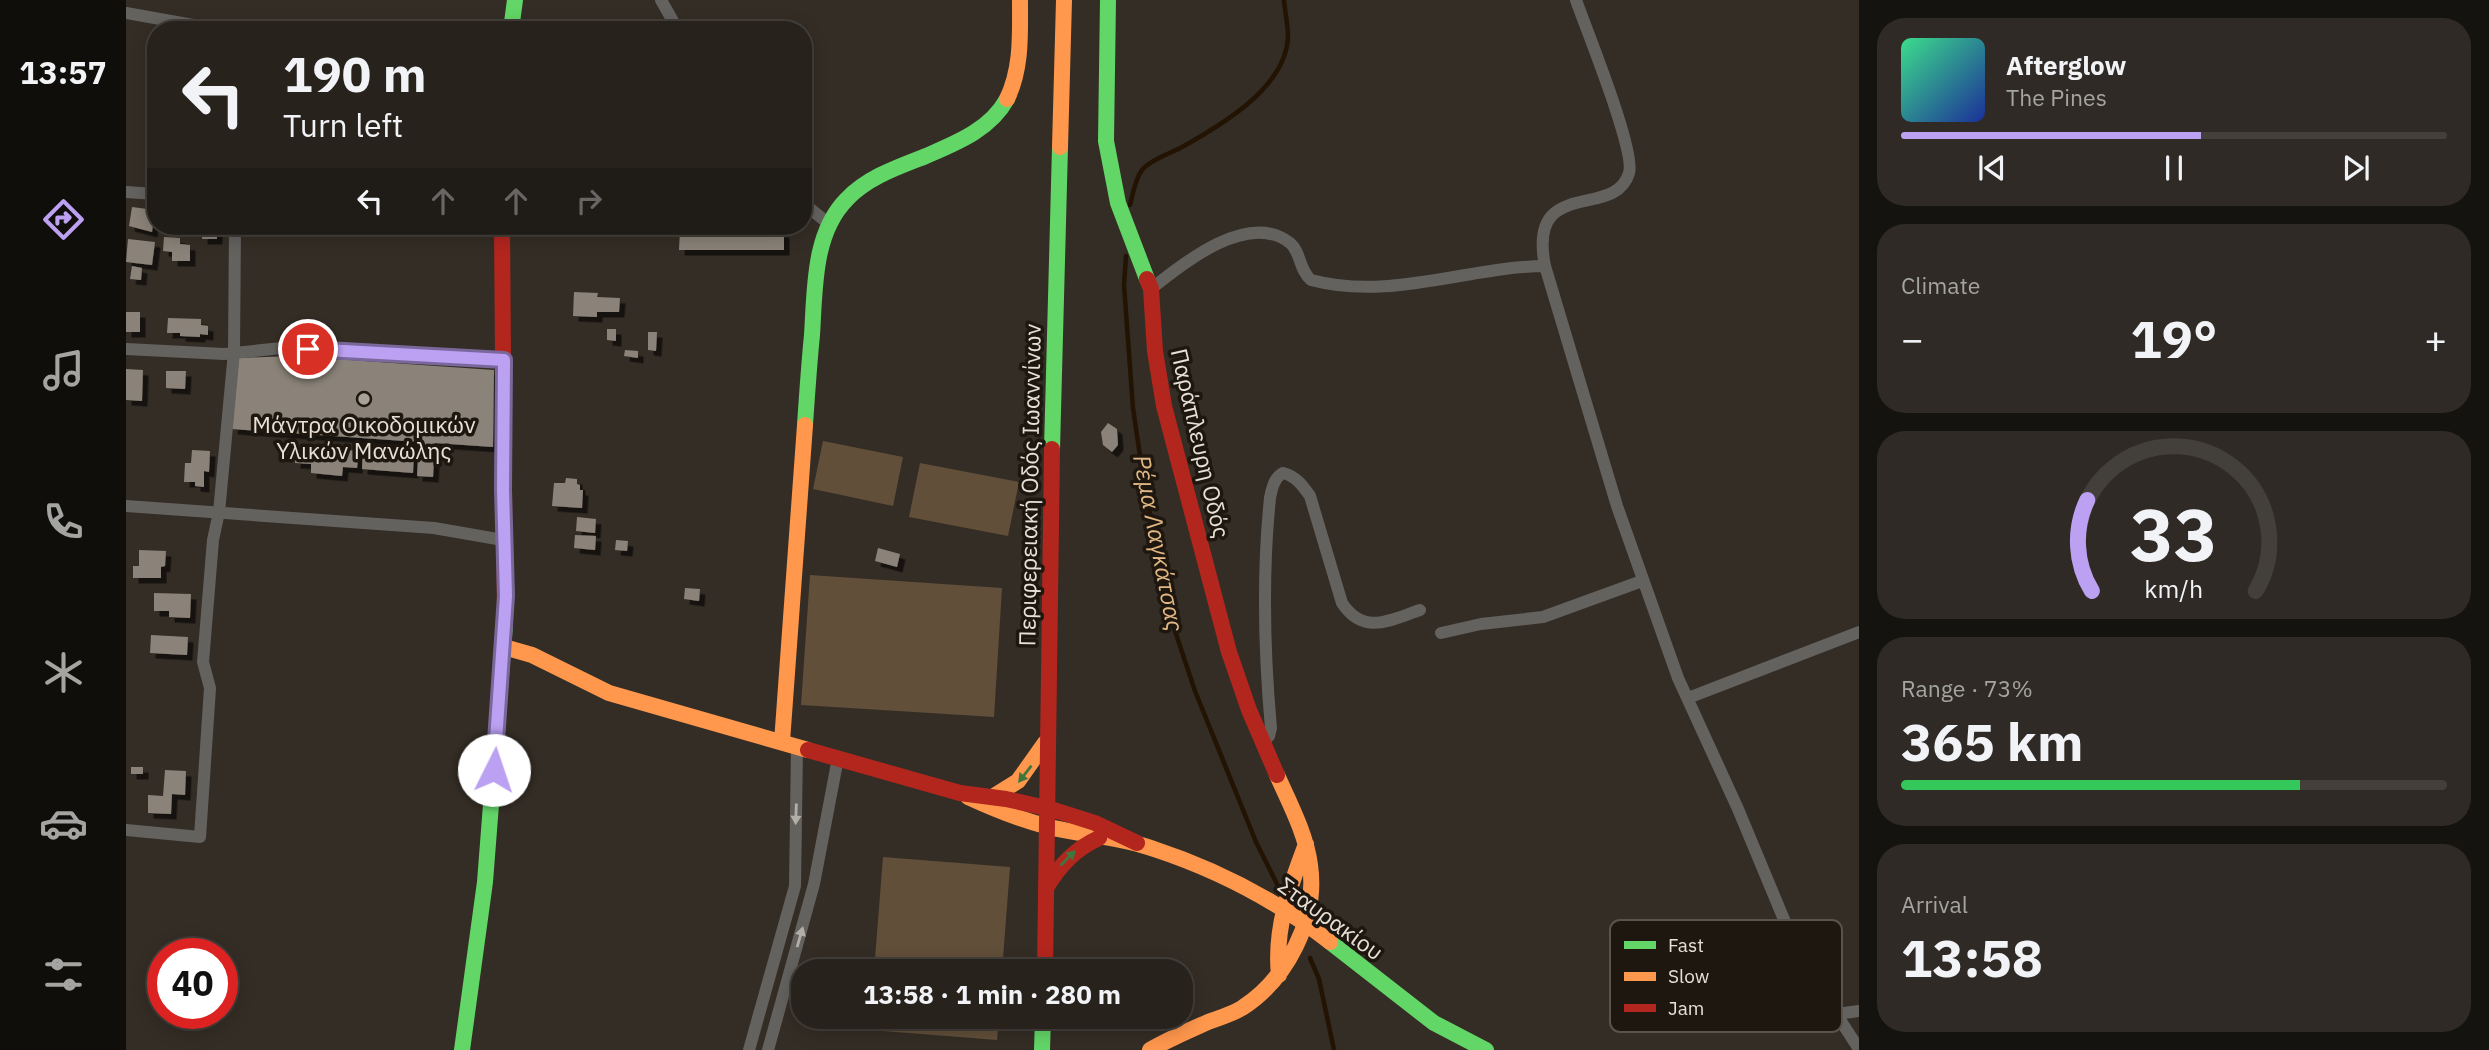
<!DOCTYPE html>
<meta charset="utf-8">
<style>
:root{--surface:#27221c;--page:#2f2a25;--text:#f1f3f6;--muted:#a4a4a3;--line:#433f3b;--accent:#bca0f2}
body{margin:0;font-family:"IBM Plex Sans",sans-serif;background:var(--page);color:var(--text);height:100vh;display:flex;flex-direction:column;font-size:26px;white-space:nowrap}
*{box-sizing:border-box;margin:0}
p{font-size:23px;color:var(--muted)}
.icon{flex:none;width:38px;height:38px;fill:none;stroke:currentColor;stroke-width:2;stroke-linecap:round;stroke-linejoin:round}
.map{position:relative;flex:1;overflow:hidden}
.side{display:flex;flex-direction:column;gap:18px;padding:18px;background:#15130f;width:630px}
.side>*{flex:none}
.guide{position:absolute;left:21px;top:21px;width:665px;height:214px;border-radius:28px;box-shadow:0 4px 18px #0003,0 0 0 2px var(--line);background:#27221c;color:var(--text);overflow:hidden}
.speed{position:absolute;left:21px;top:938px;display:flex;gap:14px;font-size:35px;font-weight:700;text-align:center}
.speed>*{display:grid;place-content:center;width:91px;height:91px;border-radius:50%;background:var(--surface);box-shadow:0 4px 18px #0003,0 0 0 2px var(--line);line-height:1}
.speed .limit{border:10px solid #d22;background:#fff;color:#111}
.pin{position:absolute;display:grid;place-items:center;width:60px;height:60px;color:#fff;margin:-30px;border:4px solid #fff;border-radius:50%;box-shadow:0 2px 7px #0007}
.me{position:absolute;width:77px;margin:-38px;rotate:4deg;stroke-linejoin:round;filter:drop-shadow(0 0 5px #0008)}
.turn{display:flex;align-items:center;gap:24px;height:147px;padding:0 21px;font-size:32px}
.turn .icon{width:91px;height:91px;stroke-width:2.5}
.turn b{display:block;font-size:49px;line-height:60px}
.lanes{display:flex;align-items:center;height:66px;padding:0 21px;background:#0003;justify-content:center;gap:35px;direction:ltr}
.lanes .off{opacity:.35}
.big{font-size:52px;font-weight:700;line-height:1.1}
.side .tile{flex:1;display:flex;flex-direction:column;justify-content:center;gap:10px;min-width:0;padding:0 24px;border-radius:28px;background:var(--page)}
.side .dial{align-items:center;gap:0}
.dial svg{height:182px;overflow:visible;fill:none;stroke:var(--line);stroke-width:7;stroke-linecap:round;text-anchor:middle}
.dial text{fill:var(--text);stroke:none}
.song{display:flex;align-items:center;gap:21px}
.cover{width:84px;height:84px;border-radius:10px;background:linear-gradient(135deg,hsl(150 70% 55%),hsl(230 70% 35%))}
.played{height:7px;border-radius:4px;background:linear-gradient(90deg,var(--accent) 55%,var(--line) 55%)}
.keys{display:flex;justify-content:space-around;direction:ltr}
.heat{display:flex;justify-content:space-between;align-items:center;font-size:38px;direction:ltr}
.charge{height:10px;border-radius:5px;background:linear-gradient(90deg,#34c759 73%,var(--line) 0)}
.trip{position:absolute;left:665px;top:959px;width:402px;height:70px;border-radius:28px;background:var(--surface);box-shadow:0 4px 18px #0003,0 0 0 2px var(--line);font-weight:700;line-height:70px;text-align:center}
main{display:flex;flex:1;min-height:0}
.menu{display:flex;flex-direction:column;width:126px;justify-content:space-around;align-items:center;background:#100e0b;color:var(--muted)}
.menu .icon{width:49px;height:49px}
.menu .selected{color:var(--accent)}
.menu b{font-size:32px;color:var(--text)}
.map>svg:first-child{display:block}
</style>
<main>
<nav class="menu">
<b>13:57</b>
<svg class="icon selected" aria-label="directions" viewBox="0 0 24 24"><path d="M12 3l9 9-9 9-9-9zM9 14v-3h6M13 9l2 2-2 2"/></svg>
<svg class="icon" aria-label="music" viewBox="0 0 24 24"><path d="M9 18V5l10-2v13"/><circle cx="6" cy="18" r="3"/><circle cx="16" cy="16" r="3"/></svg>
<svg class="icon" aria-label="phone" viewBox="0 0 24 24"><path d="M5 4h4l2 5-3 2q2 4 5 5l2-3 5 2v4C11 20 4 13 5 4z"/></svg>
<svg class="icon" aria-label="climate" viewBox="0 0 24 24"><path d="M12 3v18M4 7l16 10M4 17L20 7"/></svg>
<svg class="icon" aria-label="car" viewBox="0 0 24 24"><path d="M5 17H2v-5l4-1 3-4h7l3 4 3 1v5h-3M9 17h6M6 11h13"/><circle cx="7" cy="17" r="2"/><circle cx="17" cy="17" r="2"/></svg>
<svg class="icon" aria-label="filters" viewBox="0 0 24 24"><path d="M4 7h16M4 17h16"/><circle cx="9" cy="7" r="2"/><circle cx="15" cy="17" r="2"/></svg>
</nav>
<div class="map">
<svg width="1733" height="1050" viewBox="0 0 1733 1050">
<defs>
<filter id="shadow"><feDropShadow dx="5.5" dy="5.5" stdDeviation="0" flood-color="#0009"/></filter>
</defs>
<rect width="100%" height="100%" fill="#342d25"/>
<path fill="#614f39" d="M 697,441 L 777,457 L 767,506 L 687,489 Z
M 794,463 L 893,482 L 882,536 L 783,517 Z
M 684,575 L 876,588 L 868,717 L 675,705 Z
M 757,857 L 884,867 L 876,971 L 748,971 Z
M 745,1017 L 873,1017 L 871,1040 L 744,1030 Z"/>
<g fill="none" stroke-linecap="round" stroke-linejoin="round">
<path stroke="#221303" stroke-width="4.5" d="M 1004,205 C 1007,194 1009,179 1016,170 C 1025,159 1046,153 1058,146 C 1097,124 1160,87 1162,37 C 1162,25 1159,12 1158,0
M 1000,256 L 998,285 L 1007,408 L 1018,483 L 1043,613 L 1069,691 L 1130,842 L 1156,894
M 1184,958 L 1193,979 L 1208,1050"/>
</g>
<path fill="#8b8379" filter="url(#shadow)" d="M 6,207 L 29,210 L 26,232 L 3,226 Z
M 77,226 L 91,226 L 91,239 L 76,239 Z
M 554,230 L 658,232 L 658,250 L 553,250 Z
M 38,237 L 54,238 L 54,244 L 64,245 L 64,261 L 46,261 L 46,252 L 37,251 Z
M 2,239 L 29,242 L 26,265 L 0,262 Z
M 6,266 L 16,268 L 15,280 L 4,279 Z
M 448,292 L 472,293 L 471,297 L 494,298 L 493,312 L 471,312 L 471,317 L 447,316 Z
M 0,312 L 14,312 L 14,332 L 0,332 Z
M 42,318 L 75,319 L 75,325 L 82,326 L 82,335 L 74,334 L 74,337 L 54,336 L 54,333 L 41,333 Z
M 481,329 L 490,329 L 490,341 L 481,340 Z
M 522,332 L 531,332 L 530,351 L 522,350 Z
M 499,350 L 512,351 L 512,358 L 498,356 Z
M 165,356 L 368,370 L 367,447 L 309,443 L 307,477 L 291,476 L 293,442 L 106,429 L 113,358 Z
M 0,369 L 17,370 L 16,401 L 0,400 Z
M 40,371 L 60,371 L 59,389 L 40,388 Z
M 982,423 L 991,429 L 992,445 L 986,452 L 977,445 L 975,432 Z
M 170,446 L 233,451 L 231,468 L 217,467 L 216,476 L 185,473 L 185,464 L 169,463 Z
M 237,447 L 288,452 L 287,473 L 236,469 Z
M 66,450 L 84,451 L 83,472 L 78,471 L 78,487 L 69,486 L 69,482 L 58,482 L 59,463 L 65,463 Z
M 440,478 L 451,479 L 451,484 L 454,485 L 454,490 L 457,490 L 456,508 L 426,506 L 428,483 L 439,483 Z
M 451,517 L 470,519 L 469,533 L 450,531 Z
M 449,535 L 470,536 L 469,550 L 448,548 Z
M 490,540 L 502,541 L 501,551 L 489,550 Z
M 752,548 L 774,554 L 771,567 L 749,561 Z
M 13,550 L 40,551 L 39,566 L 35,567 L 35,578 L 7,578 L 7,566 L 13,566 Z
M 559,588 L 574,589 L 573,601 L 558,599 Z
M 28,593 L 65,594 L 64,618 L 43,617 L 43,611 L 28,611 Z
M 25,635 L 62,637 L 61,655 L 24,653 Z
M 5,767 L 17,767 L 17,774 L 5,774 Z
M 39,770 L 60,771 L 59,795 L 46,794 L 45,814 L 22,813 L 22,795 L 37,796 Z"/>
<g fill="none" stroke-linecap="round" stroke-linejoin="round">
<path stroke="#64625f" stroke-width="12" d="M 535,0 L 552,30
M 1450,0 C 1460,29 1510,151 1503,173 C 1489,221 1401,175 1419,266 L 1491,506 L 1552,678 L 1612,809 L 1667,941 L 1685,975 L 1733,1049
M 0,13 L 95,30
M 0,192 L 30,194
M 677,203 L 703,224
M 1025,289 C 1056,264 1122,210 1164,243 C 1175,252 1173,270 1185,280 C 1264,301 1340,267 1419,266
M 0,349 L 98,354 L 156,348 L 378,360
M 0,506 L 308,528 L 377,540
M 1315,633 L 1355,624 L 1417,617 L 1516,581
M 1562,698 L 1733,632
M 1136,742 L 1143,736 L 1145,728 C 1138,651 1136,576 1144,498 C 1146,488 1148,478 1157,473 C 1170,476 1177,486 1184,496 L 1216,603 C 1238,636 1264,620 1294,610
M 0,830 L 74,837 L 84,688 L 77,662 L 87,540 L 93,512 L 108,352 L 109,226
M 1711,1014 L 1733,1011
M 623,1050 L 669,886 L 671,746
M 642,1050 L 688,884 L 712,758"/>
<path stroke="#63d668" stroke-width="16" d="M 982,0 L 980,141 L 992,203 L 1021,279
M 385,30 L 389,0
M 679,425 C 681,395 683,365 686,335 C 689,289 687,233 721,199 C 742,177 772,167 800,156 C 830,143 864,130 881,99
M 926,449 L 934,147
M 1204,942 L 1308,1023 L 1360,1050
M 336,1050 L 359,882 L 379,624
M 916,1050 L 917,1017"/>
<path stroke="#ff974d" stroke-width="16" d="M 881,99 C 896,68 894,34 894,0
M 934,147 L 938,0
M 378,647 L 406,655 L 483,693 L 682,750
M 656,742 L 679,425
M 868,796 L 892,781 L 919,743
M 842,797 C 868,809 895,820 923,827 C 957,835 995,837 1028,849 C 1092,870 1151,901 1204,942
M 1153,975 C 1148,929 1164,886 1180,844
M 1024,1050 C 1043,1039 1062,1031 1082,1022 C 1093,1018 1106,1014 1116,1008 C 1161,979 1192,919 1184,865 C 1180,834 1164,804 1151,775"/>
<path stroke="#b3261e" stroke-width="16" d="M 376,226 L 379,624
M 1021,279 L 1025,289 L 1029,351 L 1038,406 L 1103,652 L 1123,710 L 1151,775
M 682,750 L 834,793 L 880,799 L 925,809 L 969,823 L 1011,843
M 920,888 C 934,865 949,849 973,838
M 919,971 L 926,449"/>
</g>
<defs><path id="oneway-solid" d="M-6-.8H1V-3.2L6.5 0L1 3.2V.8H-6Z" transform="scale(1.75)"/></defs>
<g fill="#40763c">
<use href="#oneway-solid" transform="translate(899 774) rotate(128)"/>
<use href="#oneway-solid" transform="translate(942 858) rotate(-45)"/>
</g>
<g fill="#b3aea6">
<use href="#oneway-solid" transform="translate(670 814) rotate(92)"/>
<use href="#oneway-solid" transform="translate(674 937) rotate(-74)"/>
</g>
<g fill="none" stroke-linecap="round" stroke-linejoin="round">
<g stroke="#7a689d" stroke-width="18">
<path id="route" d="M 182,349 L 378,360 L 377,490 L 380,596 L 368,770"/>
</g>
<use href="#route" stroke="#bca0f2" stroke-width="12"/>
</g>
<circle fill="#a9a198" stroke="#1d1710" stroke-width="2.5" cx="238" cy="399" r="7"/>
<g text-anchor="middle" dominant-baseline="central" stroke-width="7" stroke-linejoin="round" paint-order="stroke">
<g font-size="23" fill="#e8e0d6" stroke="#1d1710">
<text x="238" y="424">Μάντρα Οικοδομικών<tspan x="238" dy="26">Υλικών Μανώλης</tspan></text>
</g>
<g font-size="23" fill="#e8e0d6" stroke="#1d1710">
<text transform="translate(1075 443) rotate(77)">Παράπλευρη Οδός</text>
<text transform="translate(903 485) rotate(-89)">Περιφερειακή Οδός Ιωαννίνων</text>
<text transform="translate(1205 918) rotate(36)">Σταυρακίου</text>
</g>
<g font-size="24" font-style="italic" fill="#e1b783" stroke="#1d1710">
<text transform="translate(1033 543) rotate(79)">Ρέμα Λαγκάτσας</text>
</g>
</g>
<rect x="1484" y="920" width="232" height="112" rx="10" fill="#1d1710" stroke="#5a534b" stroke-width="2"/>
<rect x="1498" y="941" width="32" height="8" fill="#63d668"/>
<rect x="1498" y="972" width="32" height="9" fill="#ff974d"/>
<rect x="1498" y="1004" width="32" height="8" fill="#b3261e"/>
<g font-size="19" fill="#e8e0d6">
<text x="1542" y="952">Fast</text>
<text x="1542" y="983">Slow</text>
<text x="1542" y="1015">Jam</text>
</g>
</svg>
<div class="speed"><div class="limit">40</div></div>
<div class="pin" style="left:182px;top:349px;background:#d93025"><svg class="icon" aria-label="arrive" viewBox="0 0 24 24"><path d="M6 21V4h12l-3 4 3 4H6"/></svg></div>
<svg class="me" style="left:368px;top:770px" viewBox="-20 -20 40 40"><circle r="19" fill="#fff"/><path d="M0-13L10 11 0 6-10 11z" fill="#bca0f2"/></svg>
<div class="trip">13:58 · 1 min · 280 m</div>
<div class="guide">
<div class="turn"><svg class="icon" aria-label="left" viewBox="0 0 24 24"><path d="M17 20v-9H6M10 6l-5 5 5 5"/></svg><div><b>190 m</b>Turn left</div></div>
<div class="lanes"><svg class="icon" aria-label="left" viewBox="0 0 24 24"><path d="M17 20v-9H6M10 6l-5 5 5 5"/></svg><svg class="icon off" aria-label="ahead" viewBox="0 0 24 24"><path d="M12 20V5M6 11l6-6 6 6"/></svg><svg class="icon off" aria-label="ahead" viewBox="0 0 24 24"><path d="M12 20V5M6 11l6-6 6 6"/></svg><svg class="icon off" aria-label="right" viewBox="0 0 24 24"><path d="M7 20v-9h11M14 6l5 5-5 5"/></svg></div>
</div>
</div>
<section class="side">
<div class="tile">
<div class="song"><i class="cover"></i><div><b>Afterglow</b><p>The Pines</p></div></div>
<div class="played"></div>
<div class="keys"><svg class="icon" aria-label="previous" viewBox="0 0 24 24"><path d="M18 5L8 12l10 7zM5 5v14"/></svg><svg class="icon" aria-label="pause" viewBox="0 0 24 24"><path d="M8 5v14M16 5v14"/></svg><svg class="icon" aria-label="next" viewBox="0 0 24 24"><path d="M6 5l10 7-10 7zM19 5v14"/></svg></div>
</div>
<div class="tile"><p>Climate</p>
<div class="heat"><a>−</a><b class="big">19°</b><a>+</a></div>
</div>
<div class="tile dial"><svg viewBox="0 0 100 80">
<path d="M14 69A42 42 0 1 1 86 69"/>
<path d="M14 69A42 42 0 0 1 12 29" stroke="#bca0f2"/>
<text x="50" y="56" font-size="32" font-weight="700">33</text>
<text x="50" y="72" font-size="11">km/h</text>
</svg></div>
<div class="tile"><p>Range · 73%</p><b class="big">365 km</b><div class="charge"></div></div>
<div class="tile"><p>Arrival</p><b class="big">13:58</b></div>
</section>
</main>
